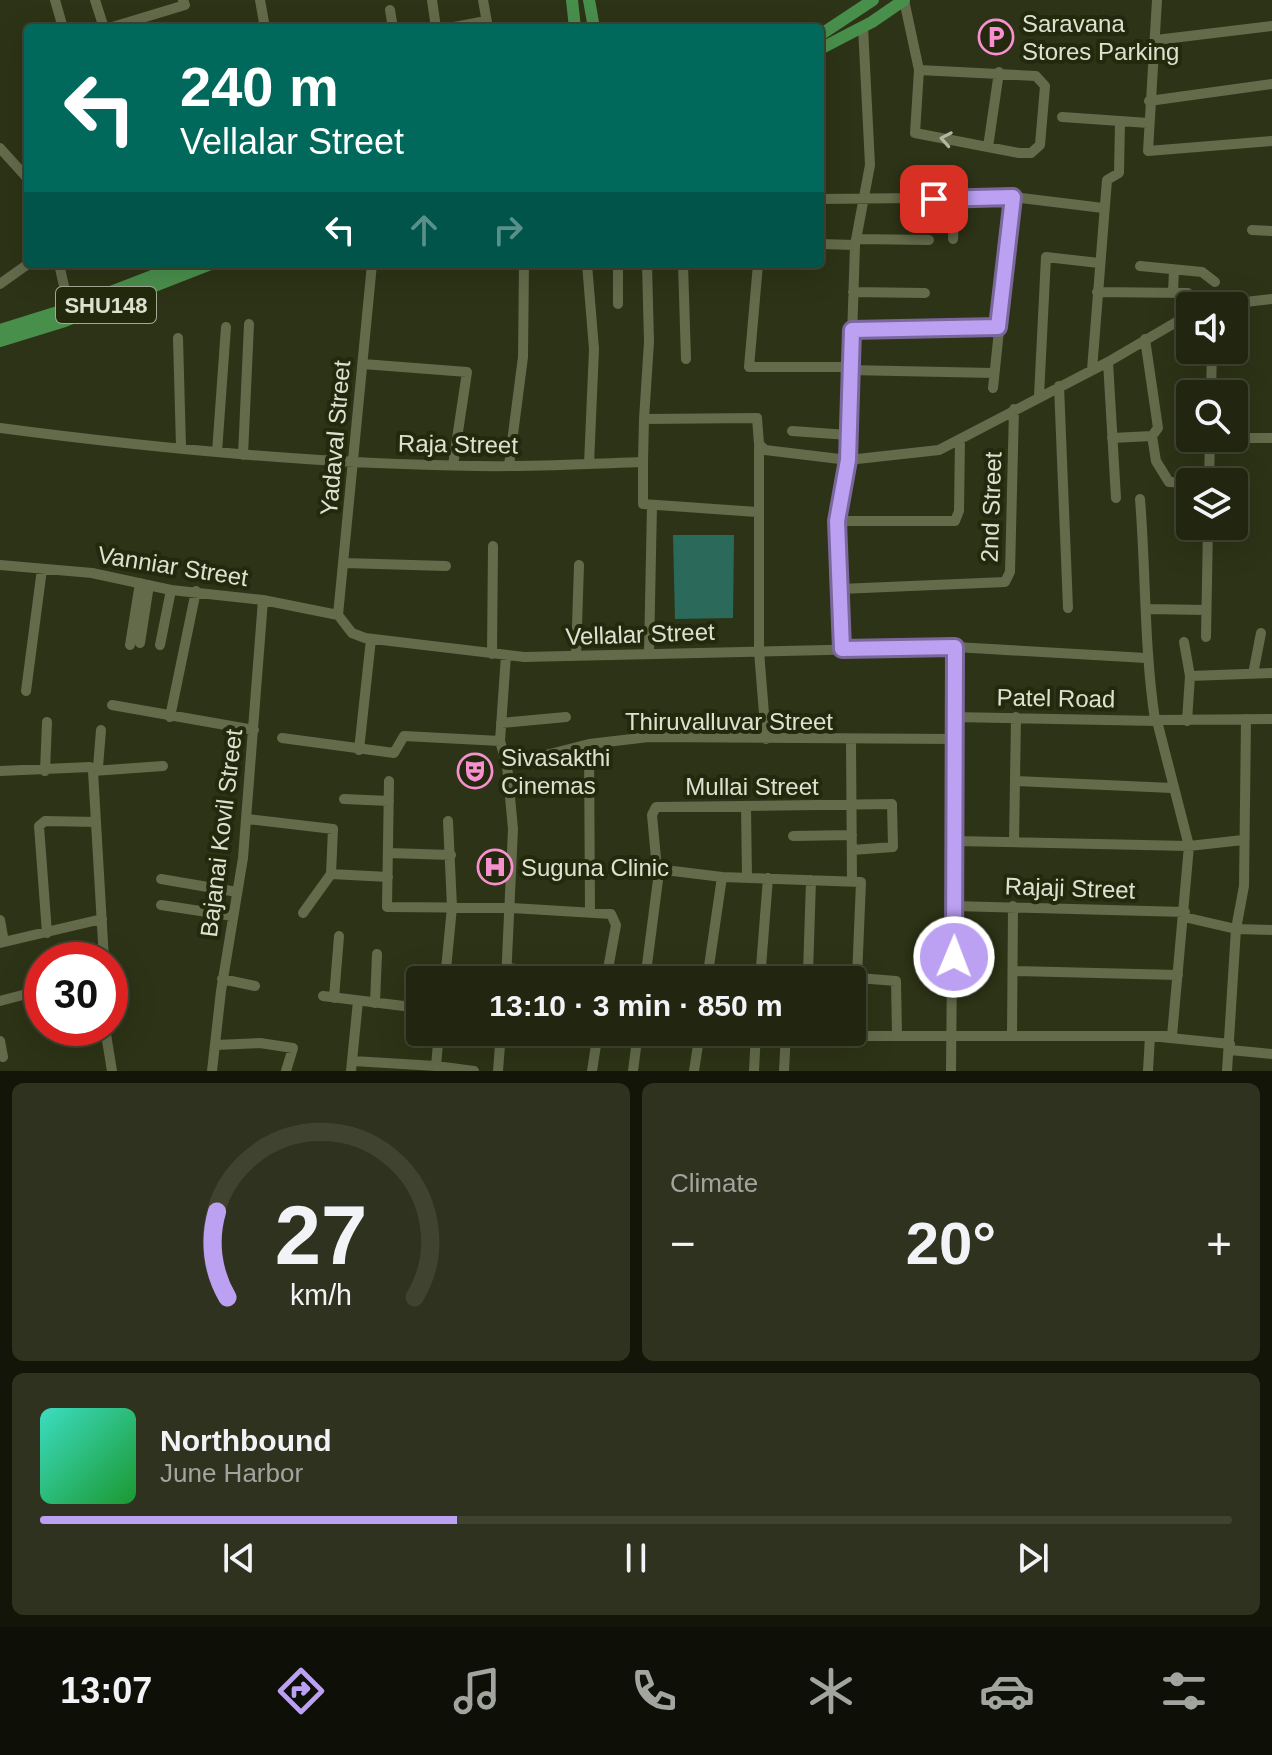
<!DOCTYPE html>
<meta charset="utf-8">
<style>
:root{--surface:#222610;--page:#2e321e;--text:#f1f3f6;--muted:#a2a59f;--line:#3f4330;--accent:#bca0f2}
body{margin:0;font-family:Arial,sans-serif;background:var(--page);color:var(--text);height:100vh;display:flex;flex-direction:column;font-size:30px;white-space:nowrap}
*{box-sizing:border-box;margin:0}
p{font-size:26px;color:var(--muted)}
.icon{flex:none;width:44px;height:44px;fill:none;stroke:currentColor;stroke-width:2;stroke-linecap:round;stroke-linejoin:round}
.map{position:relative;height:1071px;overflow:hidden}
.sheet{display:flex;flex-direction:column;gap:12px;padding:12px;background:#131509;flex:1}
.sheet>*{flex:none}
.top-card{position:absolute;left:24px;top:24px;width:800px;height:244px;border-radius:8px;box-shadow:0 8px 32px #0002,0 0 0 2px var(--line);background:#00695c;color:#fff;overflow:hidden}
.buttons{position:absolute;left:1176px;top:292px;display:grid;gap:16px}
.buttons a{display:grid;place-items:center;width:72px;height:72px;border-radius:8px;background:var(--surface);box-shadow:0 8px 32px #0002,0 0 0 2px var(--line);font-size:40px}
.speed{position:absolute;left:24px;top:942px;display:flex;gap:16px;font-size:40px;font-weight:700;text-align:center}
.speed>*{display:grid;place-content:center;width:104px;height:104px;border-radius:50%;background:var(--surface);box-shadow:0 8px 32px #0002,0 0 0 2px var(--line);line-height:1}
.speed .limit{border:12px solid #d22;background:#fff;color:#111}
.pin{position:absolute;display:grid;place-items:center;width:68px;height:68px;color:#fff;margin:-34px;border-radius:16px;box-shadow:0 4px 12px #0006}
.me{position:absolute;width:88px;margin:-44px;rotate:1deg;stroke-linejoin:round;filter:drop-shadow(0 0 6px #0008)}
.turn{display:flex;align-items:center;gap:28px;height:168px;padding:0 24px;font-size:36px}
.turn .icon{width:104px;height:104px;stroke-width:2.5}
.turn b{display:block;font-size:56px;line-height:68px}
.lanes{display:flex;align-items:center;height:76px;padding:0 24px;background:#0003;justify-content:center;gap:40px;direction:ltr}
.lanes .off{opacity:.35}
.big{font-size:60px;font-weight:800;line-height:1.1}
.sheet .widget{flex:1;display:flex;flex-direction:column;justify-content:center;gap:12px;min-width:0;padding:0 28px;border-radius:12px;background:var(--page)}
.sheet .dial{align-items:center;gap:0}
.dial svg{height:208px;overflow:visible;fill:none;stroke:var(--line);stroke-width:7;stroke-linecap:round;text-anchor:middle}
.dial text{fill:var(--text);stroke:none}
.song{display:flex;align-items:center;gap:24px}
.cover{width:96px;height:96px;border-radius:12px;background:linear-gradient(135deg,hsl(170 70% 55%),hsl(130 70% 35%))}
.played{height:8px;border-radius:4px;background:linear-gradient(90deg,var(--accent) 35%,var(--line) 35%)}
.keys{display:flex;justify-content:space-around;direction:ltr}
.heat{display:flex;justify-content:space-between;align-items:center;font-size:44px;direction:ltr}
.sheet .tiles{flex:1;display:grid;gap:12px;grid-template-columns:1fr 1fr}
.widget:last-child{grid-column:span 2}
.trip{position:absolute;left:406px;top:966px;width:460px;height:80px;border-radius:8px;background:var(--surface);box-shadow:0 8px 32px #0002,0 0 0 2px var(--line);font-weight:800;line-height:80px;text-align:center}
.menu{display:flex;height:128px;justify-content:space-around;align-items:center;background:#0e0f06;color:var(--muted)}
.menu .icon{width:56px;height:56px}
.menu .active{color:var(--accent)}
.menu b{font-size:36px;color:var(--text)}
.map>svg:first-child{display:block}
</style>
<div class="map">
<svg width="1272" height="1071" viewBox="0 0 1272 1071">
<rect width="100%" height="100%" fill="#2d3316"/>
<path fill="#2b6a5a" d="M 673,535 L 734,535 L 733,618 L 675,619 Z"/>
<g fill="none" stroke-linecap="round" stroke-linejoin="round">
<path stroke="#636b4b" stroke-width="10" d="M 55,0 L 63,28
M 95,0 L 104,28
M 260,0 L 265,28
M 432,0 L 436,28
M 483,0 L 488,28
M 904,0 L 919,70 L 915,133 L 1019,153 L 1031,153 L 1040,145 L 1045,86 L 1036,76 L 919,70
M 1157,0 L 1148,151 L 1272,141
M 390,10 L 393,28
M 109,28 L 185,5 L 183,0
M 449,28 L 486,21
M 1156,40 L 1272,26
M 1149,101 L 1272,84
M 1062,117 L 1120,121
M 988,147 L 999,72
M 0,148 L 28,179
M 820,199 L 1013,197 L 1103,208
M 1252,230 L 1272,231
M 857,239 L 929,240
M 953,239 L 955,198
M 820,244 L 855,245
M 59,264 L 69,308
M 587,264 L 594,349 L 589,464
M 618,264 L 618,304
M 683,264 L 686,359
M 758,264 L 749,367 L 849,367
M 1140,266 L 1202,272 L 1215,282
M 0,284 L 28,264
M 853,292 L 925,293
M 1097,292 L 1188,293 L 1195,306
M 1173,293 L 1174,270
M 1210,306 L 1272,299
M 852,330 L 998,327
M 178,338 L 181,447
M 1108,362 L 1116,498
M 363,364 L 467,372 L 453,465
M 848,370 L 994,373
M 1092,370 L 1107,180 L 1119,173 L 1120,121 L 1148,123
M 1059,386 L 1068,608
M 993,388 L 1013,197
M 1211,394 L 1212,350
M 1039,396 L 1046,257 L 1099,263
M 644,419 L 649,342 L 647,264
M 0,428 C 159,449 318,464 478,466 C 533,467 588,464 643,462 L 644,419 L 757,418 L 759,444 L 765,450 L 848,460 L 939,450 L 1108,362 L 1190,314
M 792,431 L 848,435
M 1152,436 L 1156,461 L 1169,482 L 1190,483
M 1112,438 L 1152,436 L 1158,428 L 1145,339
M 759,447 L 759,651 L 766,739
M 217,452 L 226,327
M 243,455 L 249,324
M 643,462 L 643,504 L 757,512
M 509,465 L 523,357 L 524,264
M 1209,482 L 1210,438 L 1272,438
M 1140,499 C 1146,573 1144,647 1155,720 L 1272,719
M 837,521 L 955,521 L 959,511 L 960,439
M 344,563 L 446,566
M 0,565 L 92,573 L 171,590 L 263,600 L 338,615
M 840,589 L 1005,582 L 1010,572 L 1014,409
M 1148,609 L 1206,610
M 338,615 L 352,633 L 365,638 L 524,657 L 955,647 L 1146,658
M 338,615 L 372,264
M 1206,637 L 1208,526
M 1184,642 L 1190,676 L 1187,721
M 140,643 L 149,585
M 130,645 L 140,583
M 160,645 L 171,590
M 842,649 L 837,521 L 848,460 L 855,245 L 870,165 L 863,27
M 649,653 L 652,505
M 492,654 L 493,546
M 576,656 L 579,565
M 1253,674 L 1261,633
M 1190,676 L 1272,673
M 26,691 L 42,569
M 112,705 L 254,730
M 170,717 L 196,591
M 953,717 L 1157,721 L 1189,846 L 1172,1036
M 501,723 L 566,717
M 282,738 L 394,753 L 404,736 L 500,741
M 851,741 L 852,882
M 589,744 L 590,912
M 359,750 L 371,639
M 507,765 L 589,744 L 649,737 L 954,739
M 0,771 L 90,767 L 93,771 L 104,960
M 45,771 L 47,722
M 93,771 L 163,766
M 93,771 L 98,767 L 101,730
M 389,781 L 387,907 L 512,908 L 611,914 L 616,925 L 606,980
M 1015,781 L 1172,788
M 344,799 L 389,801
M 746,806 L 747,878
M 247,819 L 333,829 L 331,874 L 303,913
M 793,836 L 852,835
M 955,841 L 1189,846 L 1243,840
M 1014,842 L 1016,717
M 389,853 L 451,855
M 657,869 L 722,877 L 861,882 L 857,977
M 331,874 L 388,877
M 161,879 L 237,892
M 161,905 L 233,916
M 954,906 L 1185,912
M 1184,917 L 1236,929 L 1272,930
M 0,920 L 4,942
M 47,933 L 39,826 L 45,821 L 96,822
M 0,943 L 102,919
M 507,968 L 606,979
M 1013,971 L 1178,975
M 808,973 L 811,880
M 222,979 L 255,986
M 445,980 L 452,907 L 448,821
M 506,980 L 513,829 L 507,765 L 500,741 L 506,655
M 645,980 L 658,880 L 652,815 L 656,807 L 892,804 L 893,847 L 852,850
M 707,980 L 722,877
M 760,980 L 768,878
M 787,980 L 789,974 L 795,973 L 896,981 L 897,1035
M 323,996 L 420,1008
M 334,998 L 339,936
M 0,1001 L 42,990
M 375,1003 L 377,954
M 105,1028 L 112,1071
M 582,1032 L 597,1033
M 707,1032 L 728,1036 L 1172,1036
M 1012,1035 L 1013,906
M 0,1041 L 3,1057
M 216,1045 L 260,1043 L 293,1048 L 286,1071
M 1230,1050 L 1272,1054
M 353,1061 L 436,1066 L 439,1032
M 436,1066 L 474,1071
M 212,1071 L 221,991 L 243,858 L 263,600
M 351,1071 L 358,1001
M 498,1071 L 501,1032
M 592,1071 L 598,1032
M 633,1071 L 638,1032
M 694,1071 L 700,1032
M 754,1071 L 756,1032
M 784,1071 L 786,1032
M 951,1071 L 955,647
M 1148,1071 L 1150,1036 L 1230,1044
M 1227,1071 L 1236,929 L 1244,886 L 1246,719"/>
<path stroke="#498f4c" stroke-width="12" d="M 572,0 L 575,28
M 589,0 L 594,28
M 820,35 L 873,0
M 820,49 L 872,22 L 904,0
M 0,330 L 61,311 L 183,264
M 0,341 L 65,321 L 211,264"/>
</g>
<defs><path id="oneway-chevron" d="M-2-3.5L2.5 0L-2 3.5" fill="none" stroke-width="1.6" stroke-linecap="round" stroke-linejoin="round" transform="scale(2)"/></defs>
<use stroke="#b2b8a1" href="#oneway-chevron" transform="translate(946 139) rotate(-170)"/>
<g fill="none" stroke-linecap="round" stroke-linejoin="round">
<g stroke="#7a689d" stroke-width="20">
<path id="route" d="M 934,199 L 1013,197 L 998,327 L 852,330 L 848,460 L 837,521 L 842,649 L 955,647 L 954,957"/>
</g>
<use href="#route" stroke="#bca0f2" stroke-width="14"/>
</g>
<defs>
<g id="parking-ring" transform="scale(1.8)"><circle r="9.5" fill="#23290c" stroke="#f790ce" stroke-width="1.5"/><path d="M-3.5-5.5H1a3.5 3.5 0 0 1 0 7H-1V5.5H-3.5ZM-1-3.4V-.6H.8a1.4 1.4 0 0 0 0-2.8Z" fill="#f790ce"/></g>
<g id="theatre-ring" transform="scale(1.8)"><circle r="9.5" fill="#23290c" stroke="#f790ce" stroke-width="1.5"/><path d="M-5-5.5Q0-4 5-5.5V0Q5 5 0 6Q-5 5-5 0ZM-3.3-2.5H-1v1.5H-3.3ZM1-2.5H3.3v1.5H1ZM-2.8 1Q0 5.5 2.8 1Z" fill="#f790ce"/></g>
<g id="hospital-ring" transform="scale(1.8)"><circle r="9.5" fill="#23290c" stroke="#f790ce" stroke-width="1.5"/><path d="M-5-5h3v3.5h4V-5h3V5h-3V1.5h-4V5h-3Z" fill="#f790ce"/></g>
</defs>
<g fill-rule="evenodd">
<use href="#parking-ring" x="996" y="37"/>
<use href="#theatre-ring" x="475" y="771"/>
<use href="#hospital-ring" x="495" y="867"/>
</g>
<g text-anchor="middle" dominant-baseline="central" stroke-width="8" stroke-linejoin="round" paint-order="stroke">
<rect fill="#23290c" stroke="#a5aa95" stroke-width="2" x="56" y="287" width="100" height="36" rx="6"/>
<g font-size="22" font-weight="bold" fill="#dde2d0">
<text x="106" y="305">SHU148</text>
</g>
<g font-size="24" fill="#dde2d0" stroke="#23290c" text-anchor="start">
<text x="1022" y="23">Saravana<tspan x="1022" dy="28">Stores Parking</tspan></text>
<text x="501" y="757">Sivasakthi<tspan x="501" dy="28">Cinemas</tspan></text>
<text x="521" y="867">Suguna Clinic</text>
</g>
<g font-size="24" fill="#dde2d0" stroke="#23290c">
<text transform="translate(335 438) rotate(-85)">Yadaval Street</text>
<text transform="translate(458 444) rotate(1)">Raja Street</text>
<text transform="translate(991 507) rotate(-88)">2nd Street</text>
<text transform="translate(173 566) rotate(9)">Vanniar Street</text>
<text transform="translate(640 634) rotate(-2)">Vellalar Street</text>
<text transform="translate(1056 698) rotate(1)">Patel Road</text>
<text x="729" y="721">Thiruvalluvar Street</text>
<text x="752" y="786">Mullai Street</text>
<text transform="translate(221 833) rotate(-83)">Bajanai Kovil Street</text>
<text transform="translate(1070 888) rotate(2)">Rajaji Street</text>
</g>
</g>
</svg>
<div class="buttons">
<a><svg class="icon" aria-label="sound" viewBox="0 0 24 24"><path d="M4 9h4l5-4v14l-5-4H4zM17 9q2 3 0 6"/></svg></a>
<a><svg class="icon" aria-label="search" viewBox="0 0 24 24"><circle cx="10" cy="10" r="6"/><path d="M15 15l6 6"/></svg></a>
<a><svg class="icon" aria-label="layers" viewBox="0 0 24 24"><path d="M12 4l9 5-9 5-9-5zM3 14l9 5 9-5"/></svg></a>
</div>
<div class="speed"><div class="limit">30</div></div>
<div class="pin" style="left:934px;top:199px;background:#d93025"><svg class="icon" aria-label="arrive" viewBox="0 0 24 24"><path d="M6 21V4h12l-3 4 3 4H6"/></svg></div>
<svg class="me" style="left:954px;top:957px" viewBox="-20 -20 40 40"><circle r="17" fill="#bca0f2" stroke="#fff" stroke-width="3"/><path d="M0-11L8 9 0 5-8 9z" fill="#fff"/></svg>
<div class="trip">13:10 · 3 min · 850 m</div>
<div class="top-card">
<div class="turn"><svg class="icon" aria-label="left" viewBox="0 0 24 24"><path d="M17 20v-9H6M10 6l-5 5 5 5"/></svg><div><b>240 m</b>Vellalar Street</div></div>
<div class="lanes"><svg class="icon" aria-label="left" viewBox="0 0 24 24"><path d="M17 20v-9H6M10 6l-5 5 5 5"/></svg><svg class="icon off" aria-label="ahead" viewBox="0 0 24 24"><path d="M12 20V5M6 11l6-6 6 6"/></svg><svg class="icon off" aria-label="right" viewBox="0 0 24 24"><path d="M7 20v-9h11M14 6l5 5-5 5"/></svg></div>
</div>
</div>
<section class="sheet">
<div class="tiles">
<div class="widget dial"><svg viewBox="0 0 100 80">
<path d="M14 69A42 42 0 1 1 86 69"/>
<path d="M14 69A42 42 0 0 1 10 36" stroke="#bca0f2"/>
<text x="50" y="56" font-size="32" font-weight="700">27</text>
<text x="50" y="72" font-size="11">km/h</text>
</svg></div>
<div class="widget"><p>Climate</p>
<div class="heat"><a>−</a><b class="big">20°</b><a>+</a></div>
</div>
<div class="widget">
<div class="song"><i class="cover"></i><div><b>Northbound</b><p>June Harbor</p></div></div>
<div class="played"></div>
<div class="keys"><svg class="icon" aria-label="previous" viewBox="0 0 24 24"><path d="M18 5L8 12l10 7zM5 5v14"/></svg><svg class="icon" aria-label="pause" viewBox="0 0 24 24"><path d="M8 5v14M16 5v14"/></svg><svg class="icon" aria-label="next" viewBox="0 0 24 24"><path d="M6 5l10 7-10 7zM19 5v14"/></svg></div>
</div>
</div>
</section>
<nav class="menu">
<b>13:07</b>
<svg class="icon active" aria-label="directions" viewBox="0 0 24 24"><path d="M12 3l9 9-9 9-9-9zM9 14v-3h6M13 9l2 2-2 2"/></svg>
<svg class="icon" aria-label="music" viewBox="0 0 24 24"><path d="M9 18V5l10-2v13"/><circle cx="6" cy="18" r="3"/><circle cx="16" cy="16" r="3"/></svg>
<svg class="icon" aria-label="phone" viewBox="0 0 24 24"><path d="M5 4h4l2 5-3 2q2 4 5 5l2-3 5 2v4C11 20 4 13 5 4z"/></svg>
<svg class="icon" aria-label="climate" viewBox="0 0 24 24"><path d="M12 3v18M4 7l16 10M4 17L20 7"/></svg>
<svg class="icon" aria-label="car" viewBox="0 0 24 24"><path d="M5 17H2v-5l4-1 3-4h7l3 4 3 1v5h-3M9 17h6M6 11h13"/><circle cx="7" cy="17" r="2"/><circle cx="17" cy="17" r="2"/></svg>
<svg class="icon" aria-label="filters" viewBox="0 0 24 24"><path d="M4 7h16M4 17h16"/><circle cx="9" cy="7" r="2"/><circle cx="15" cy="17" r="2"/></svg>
</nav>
